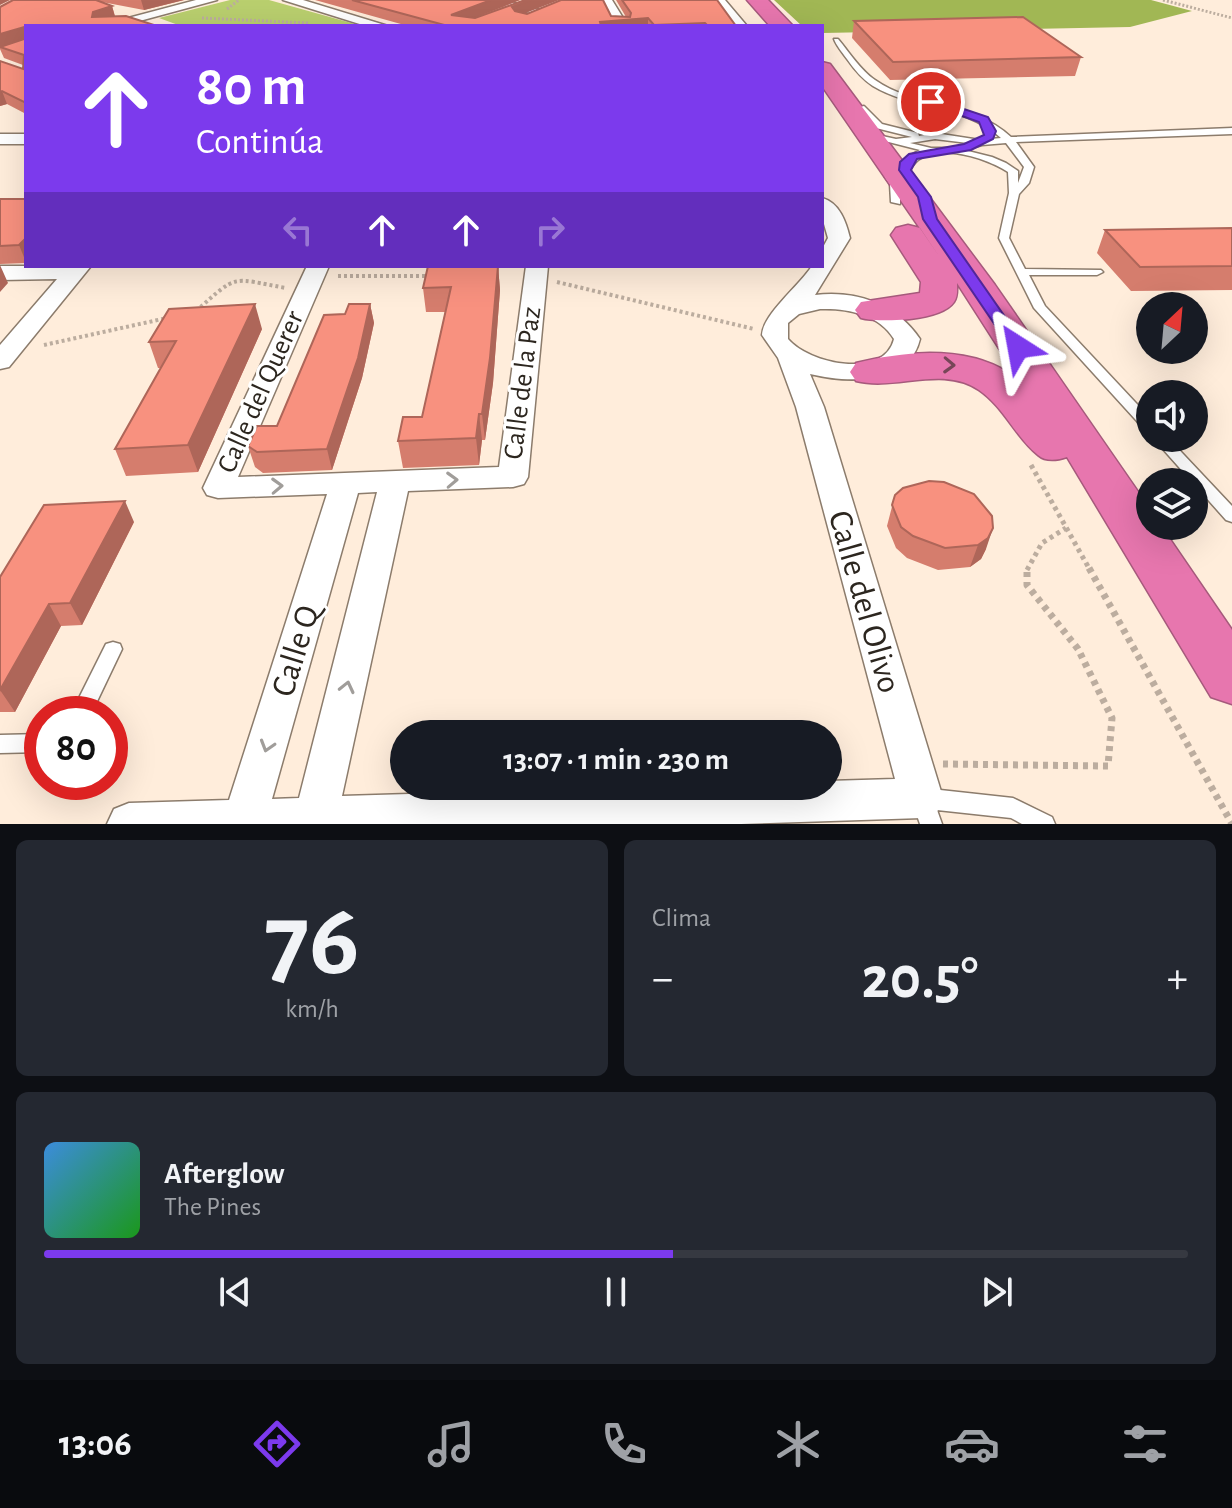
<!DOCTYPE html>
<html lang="es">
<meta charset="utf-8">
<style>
:root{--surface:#171b24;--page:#242831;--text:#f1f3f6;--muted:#9ea1a6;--line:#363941;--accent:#7c3aed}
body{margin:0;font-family:"Alegreya Sans",sans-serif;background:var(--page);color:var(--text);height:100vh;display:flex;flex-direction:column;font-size:30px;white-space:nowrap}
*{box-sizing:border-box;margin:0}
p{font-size:26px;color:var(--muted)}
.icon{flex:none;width:44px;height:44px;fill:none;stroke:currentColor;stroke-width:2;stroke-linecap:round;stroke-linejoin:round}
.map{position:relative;height:824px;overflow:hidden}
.side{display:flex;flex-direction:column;gap:16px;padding:16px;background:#0d0f14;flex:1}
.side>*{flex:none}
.top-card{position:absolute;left:24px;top:24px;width:800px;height:244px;border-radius:0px;box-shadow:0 8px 32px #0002;background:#7c3aed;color:#fff;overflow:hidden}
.needle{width:52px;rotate:26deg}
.buttons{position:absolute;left:1136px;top:292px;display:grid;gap:16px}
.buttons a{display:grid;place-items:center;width:72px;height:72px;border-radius:50%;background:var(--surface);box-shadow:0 8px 32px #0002;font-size:40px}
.speed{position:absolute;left:24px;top:696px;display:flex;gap:16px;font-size:40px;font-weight:700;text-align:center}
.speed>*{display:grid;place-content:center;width:104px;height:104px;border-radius:50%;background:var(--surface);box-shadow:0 8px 32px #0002;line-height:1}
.speed .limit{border:12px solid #d22;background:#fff;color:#111}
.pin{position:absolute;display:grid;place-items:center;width:68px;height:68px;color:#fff;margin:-34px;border:4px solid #fff;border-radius:50%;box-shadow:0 2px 8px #0007}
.me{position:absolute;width:88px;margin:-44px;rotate:326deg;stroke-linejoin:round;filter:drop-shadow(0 0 6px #0008)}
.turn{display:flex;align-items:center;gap:28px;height:168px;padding:0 40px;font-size:36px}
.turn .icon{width:104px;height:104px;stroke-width:2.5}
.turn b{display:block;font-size:56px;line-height:68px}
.lanes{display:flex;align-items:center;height:76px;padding:0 40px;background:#0003;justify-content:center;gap:40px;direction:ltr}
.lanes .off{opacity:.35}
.big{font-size:60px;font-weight:700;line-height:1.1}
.side .widget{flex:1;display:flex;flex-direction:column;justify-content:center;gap:12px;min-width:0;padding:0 28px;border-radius:12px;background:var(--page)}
.side .dial{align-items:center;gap:0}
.dial b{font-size:104px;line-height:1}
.song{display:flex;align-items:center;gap:24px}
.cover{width:96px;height:96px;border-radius:12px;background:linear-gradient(135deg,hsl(210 70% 55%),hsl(120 70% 35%))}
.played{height:8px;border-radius:4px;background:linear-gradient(90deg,var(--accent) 55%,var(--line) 55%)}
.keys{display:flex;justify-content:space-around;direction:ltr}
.heat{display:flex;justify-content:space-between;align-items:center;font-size:44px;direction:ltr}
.side .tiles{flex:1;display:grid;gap:16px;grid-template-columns:1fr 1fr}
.widget:last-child{grid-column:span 2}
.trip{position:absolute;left:390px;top:720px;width:452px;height:80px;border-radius:40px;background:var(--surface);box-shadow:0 8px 32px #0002;font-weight:700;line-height:80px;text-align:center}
.tab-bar{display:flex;height:128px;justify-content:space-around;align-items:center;background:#090b0e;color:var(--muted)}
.tab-bar .icon{width:56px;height:56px}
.tab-bar .on{color:var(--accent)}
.tab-bar b{font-size:36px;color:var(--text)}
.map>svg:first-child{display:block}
</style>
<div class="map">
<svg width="1232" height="824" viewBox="0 0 1232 824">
<rect width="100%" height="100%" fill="#ffeddb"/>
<path fill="#b9cf6e" d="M 230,0 L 269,0 L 362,26 L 181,26 L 159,18 Z"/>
<path fill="#a1b754" d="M 774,0 L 1151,0 L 1192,11 L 1130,27 L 822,33 L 822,26 L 802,26 Z"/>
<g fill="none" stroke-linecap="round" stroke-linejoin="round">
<g stroke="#8c7c6c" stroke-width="3">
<path id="lane" d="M 834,39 L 838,39 C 850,53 860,70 875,80 C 916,109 971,100 1011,137 L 1232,128 L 1232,134 L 1016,142 L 1034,167 L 1029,183 L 1019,194 L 1009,238 L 1025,269 L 1101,270 L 1103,272 L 1097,275 L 1029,275 L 1045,306 L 1150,418 L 1150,431 L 1145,430 L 1034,308 L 999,238 L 1009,193 L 1008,172 C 985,157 926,138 910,170 L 917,180 L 909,182 L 900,170 L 907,157 L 920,150 L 869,137 L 873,134 L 896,139 L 912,137 L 876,128 L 857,108 L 864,106 L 882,124 L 918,133 L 919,136 L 935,133 L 980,140 L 1001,138 C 966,105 913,110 873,86 C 862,79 854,69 847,59 C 842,52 836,45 834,39 ZM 935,139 L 968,143 L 956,148 L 931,148 L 910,143 ZM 1006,143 L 1024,167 L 1018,183 L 1018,171 L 1006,163 L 992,157 L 964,150 L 982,145 Z
M 890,174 L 893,175 L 900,184 L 900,204 L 891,202 L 890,184 L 885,177 Z
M 1153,438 L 1168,438 L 1232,506 L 1232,522 L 1226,520 Z
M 113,642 L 120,644 L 122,649 L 91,714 L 71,714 L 106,644 Z
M 42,734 L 42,752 L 0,753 L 0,735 Z
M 922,788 L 1013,798 L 1052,817 L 1055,824 L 1022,824 L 1011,818 L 937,810 L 942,824 L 920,824 L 911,798 L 914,791 Z"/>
</g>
<g stroke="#8c7c6c" stroke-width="3">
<path id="street" d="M 196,0 L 217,0 L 121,26 L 98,26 Z
M 283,0 L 303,0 L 388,26 L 366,26 Z
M 477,0 L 502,0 L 549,12 L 543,16 Z
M 600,0 L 612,0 L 628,26 L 614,26 Z
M 712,0 L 725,0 L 747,26 L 733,26 Z
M 0,134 L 26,134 L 26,144 L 0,144 Z
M 822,198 C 840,203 846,222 850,238 L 815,295 C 857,290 896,304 920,339 C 909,386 847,383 810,374 L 824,407 L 943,798 L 937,812 L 922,818 L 741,824 L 107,824 L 114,809 L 129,803 L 229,800 L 327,494 L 218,498 L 207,495 L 203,488 L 307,266 L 329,266 L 238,477 L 499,467 L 526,266 L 548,266 L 528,477 L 524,484 L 513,487 L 408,491 L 342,796 L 673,786 L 828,786 L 828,781 L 895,779 L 796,407 L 778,358 L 762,335 C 763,314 799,286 812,266 L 822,266 L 822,249 L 828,238 L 822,217 ZM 820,309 C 847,308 879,314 894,339 C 884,380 809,364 788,339 L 788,323 L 799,314 ZM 377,492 L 299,798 L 272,799 L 358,493 Z
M 0,266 L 91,266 L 9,367 L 0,369 L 0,345 L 57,279 L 0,280 Z"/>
</g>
<g stroke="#a65a7c" stroke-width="3">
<path id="highway" d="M 747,0 L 768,0 L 793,26 L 770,26 Z
M 822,62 L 830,64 L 995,285 L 1150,509 L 1150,526 L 1161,526 L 1232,630 L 1232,704 L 1211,697 L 1067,457 C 1058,460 1046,462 1038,455 C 1016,438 1004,407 979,390 C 942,365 896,391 856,381 L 850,372 L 856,363 C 908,350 976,344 1020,381 L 957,283 C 957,290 958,296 954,302 C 941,321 881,323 861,318 L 855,310 L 861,302 L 920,293 L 921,282 L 891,235 L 896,228 L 908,225 L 920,228 L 939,256 L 822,86 Z"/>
</g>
<path stroke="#bcad9f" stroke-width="3" stroke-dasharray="2 2" stroke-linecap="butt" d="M 1163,0 L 1232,18
M 227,9 L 239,0
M 202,18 L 308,23"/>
<path stroke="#bcad9f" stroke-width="4" stroke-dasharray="3 3" stroke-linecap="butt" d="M 338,276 L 432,276
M 557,282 L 754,329
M 196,311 C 239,273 230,278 286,288
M 44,345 L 167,318"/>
<path stroke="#bcad9f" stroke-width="5" stroke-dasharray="4 4" stroke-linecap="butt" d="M 1031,465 L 1090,570
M 1027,570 L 1042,543 L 1066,528"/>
<path stroke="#bcad9f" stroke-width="7" stroke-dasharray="5 5" stroke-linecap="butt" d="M 1089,568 L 1232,824
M 943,764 L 1108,766 L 1112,718 L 1078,649 L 1027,585 L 1027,568"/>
<use href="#lane" fill="#fff" fill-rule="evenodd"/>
<use href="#street" fill="#fff" fill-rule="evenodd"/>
<use href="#highway" fill="#e776ae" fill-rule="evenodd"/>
</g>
<path fill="#d57d6d" d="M 13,0 L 184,0 L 144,10 L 102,2 L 112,6 L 115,16 L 26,26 L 26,114 L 7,104 L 0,106 L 0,61 L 23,69 L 23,65 L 4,58 L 0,49 L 0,7 Z
M 315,0 L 520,0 L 475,18 L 525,13 L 626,17 L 616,0 L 717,0 L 736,26 L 408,26 Z
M 854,21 L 1081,57 L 1075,76 L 890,80 L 852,38 Z
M 0,199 L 26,199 L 26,263 L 0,264 Z
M 1232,228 L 1232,290 L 1131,291 L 1097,253 L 1105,230 Z
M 498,266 L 500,290 L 493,383 L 485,440 L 482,440 L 479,465 L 403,468 L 398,441 L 422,417 L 445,312 L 426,312 L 423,288 Z
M 370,304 L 374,323 L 362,378 L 332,470 L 263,473 L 255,467 L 248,446 L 277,426 L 345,314 Z
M 262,329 L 198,472 L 126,476 L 115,449 L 161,368 L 158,368 L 149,342 Z
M 895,495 L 986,549 L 981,559 L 970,567 L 938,570 L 907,558 L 896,548 L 887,526 Z
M 134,522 L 82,625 L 61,626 L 15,712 L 0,712 L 0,577 Z"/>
<path fill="#ae6659" d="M 0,0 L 10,0 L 0,5 Z
M 141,0 L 184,0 L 144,10 Z
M 491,0 L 520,0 L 453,26 L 451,15 Z
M 531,0 L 559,0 L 513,18 L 512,7 Z
M 112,6 L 115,17 L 92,17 L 93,12 Z
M 648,18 L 648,26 L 600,26 L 600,22 Z
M 24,27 L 26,39 L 0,47 L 0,34 Z
M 2,91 L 7,104 L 0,106 L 0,92 Z
M 26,238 L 26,262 L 19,245 Z
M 0,265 L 8,283 L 0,292 Z
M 498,266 L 500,290 L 493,383 L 485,440 L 482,414 Z
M 255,304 L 262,329 L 198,472 L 188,445 Z
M 370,304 L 374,323 L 362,378 L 332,470 L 327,449 Z
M 479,414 L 482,440 L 479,465 L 476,438 Z
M 125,501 L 134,522 L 82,625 L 70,603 Z
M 993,528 L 986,549 L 981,559 L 970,567 L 978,545 Z
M 49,604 L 61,626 L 15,712 L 0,690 Z"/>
<path fill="#f8917f" stroke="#ae6659" stroke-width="2" d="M 13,0 L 96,0 L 112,6 L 93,12 L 92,17 L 126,16 L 157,26 L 26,26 L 26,103 L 2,91 L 0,92 L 0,61 L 23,69 L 24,55 L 0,47 L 24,39 L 24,27 L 0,34 L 0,7 Z
M 352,0 L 491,0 L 451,15 L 475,18 L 525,0 L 531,0 L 512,7 L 515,11 L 527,14 L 561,0 L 603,0 L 611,16 L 630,17 L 631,13 L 622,0 L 717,0 L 736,26 L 708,26 L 705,23 L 654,25 L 648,18 L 600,22 L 601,26 L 448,26 Z
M 1023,17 L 1081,57 L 893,62 L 854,21 Z
M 0,199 L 26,199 L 26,238 L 19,245 L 0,246 Z
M 1232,228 L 1232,266 L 1140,267 L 1105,230 Z
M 428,266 L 498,266 L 490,358 L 482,414 L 479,414 L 476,438 L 398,441 L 403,417 L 422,417 L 451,287 L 423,288 Z
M 255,304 L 188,445 L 115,449 L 176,341 L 149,342 L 169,309 Z
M 349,304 L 370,304 L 358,358 L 327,449 L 257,452 L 248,446 L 257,426 L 277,426 L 324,315 L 345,314 Z
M 929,481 L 944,482 L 974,494 L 992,516 L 993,528 L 988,538 L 978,545 L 945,548 L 913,536 L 901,527 L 892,505 L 895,495 L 903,488 Z
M 125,501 L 70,603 L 49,604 L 0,690 L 0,577 L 44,505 Z"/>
<defs><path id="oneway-chevron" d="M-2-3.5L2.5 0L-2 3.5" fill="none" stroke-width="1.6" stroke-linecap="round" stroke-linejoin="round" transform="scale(2)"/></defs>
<use stroke="#774658" href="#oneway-chevron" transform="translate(949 365) rotate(2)"/>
<g stroke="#a09d9a">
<use href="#oneway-chevron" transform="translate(452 480) rotate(-2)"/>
<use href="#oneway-chevron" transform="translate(277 486) rotate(-2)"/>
<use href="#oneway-chevron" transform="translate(347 687) rotate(-77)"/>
<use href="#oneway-chevron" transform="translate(267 746) rotate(107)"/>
</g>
<path fill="#7c3aed" stroke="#51269a" stroke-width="2" d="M 931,98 L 988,117 L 996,131 L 993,139 L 971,150 L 917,159 L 911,170 L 931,197 L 937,219 L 1026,347 L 1023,350 L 1012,350 L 923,219 L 918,197 L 899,170 L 900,162 L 909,154 L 964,144 L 984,135 L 979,122 L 928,104 L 926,102 Z"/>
<g text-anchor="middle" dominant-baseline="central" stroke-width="6" stroke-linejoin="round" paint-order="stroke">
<g font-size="28" fill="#2c261f" stroke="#fff">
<text transform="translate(523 383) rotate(-83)">Calle de la Paz</text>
<text transform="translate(261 392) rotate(-66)">Calle del Querer</text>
</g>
<g font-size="34" fill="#2c261f" stroke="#fff">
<text transform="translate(864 602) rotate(74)">Calle del Olivo</text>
<text transform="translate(296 651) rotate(-73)">Calle Q</text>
</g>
</g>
</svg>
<div class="buttons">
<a><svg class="needle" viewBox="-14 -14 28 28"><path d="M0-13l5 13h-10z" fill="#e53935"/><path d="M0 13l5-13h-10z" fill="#9ea1a6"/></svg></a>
<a><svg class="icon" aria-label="sound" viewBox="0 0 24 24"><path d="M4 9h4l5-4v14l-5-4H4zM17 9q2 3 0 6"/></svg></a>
<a><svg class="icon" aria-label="layers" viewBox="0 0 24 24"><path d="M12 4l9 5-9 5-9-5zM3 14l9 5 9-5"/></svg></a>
</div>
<div class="speed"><div class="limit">80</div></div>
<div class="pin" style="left:931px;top:102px;background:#d93025"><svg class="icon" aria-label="arrive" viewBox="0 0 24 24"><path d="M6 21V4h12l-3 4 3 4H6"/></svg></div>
<svg class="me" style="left:1018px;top:347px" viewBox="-20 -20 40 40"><path d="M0-17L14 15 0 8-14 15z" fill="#7c3aed" stroke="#fff" stroke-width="4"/></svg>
<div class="trip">13:07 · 1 min · 230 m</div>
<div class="top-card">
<div class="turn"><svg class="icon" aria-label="ahead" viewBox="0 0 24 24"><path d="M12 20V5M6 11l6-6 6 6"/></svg><div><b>80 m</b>Continúa</div></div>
<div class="lanes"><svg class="icon off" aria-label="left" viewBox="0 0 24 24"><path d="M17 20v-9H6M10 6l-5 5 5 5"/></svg><svg class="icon" aria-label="ahead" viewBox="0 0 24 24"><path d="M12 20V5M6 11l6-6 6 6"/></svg><svg class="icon" aria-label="ahead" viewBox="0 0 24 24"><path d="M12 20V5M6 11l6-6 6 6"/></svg><svg class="icon off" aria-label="right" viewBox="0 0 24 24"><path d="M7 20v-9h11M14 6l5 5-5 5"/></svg></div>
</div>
</div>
<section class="side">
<div class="tiles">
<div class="widget dial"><b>76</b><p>km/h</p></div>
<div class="widget"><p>Clima</p>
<div class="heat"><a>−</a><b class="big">20.5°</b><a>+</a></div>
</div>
<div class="widget">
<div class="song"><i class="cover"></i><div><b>Afterglow</b><p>The Pines</p></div></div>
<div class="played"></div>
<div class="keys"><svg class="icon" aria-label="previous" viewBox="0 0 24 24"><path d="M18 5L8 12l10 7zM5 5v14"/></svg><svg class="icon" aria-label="pause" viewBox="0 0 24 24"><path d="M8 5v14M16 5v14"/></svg><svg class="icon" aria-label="next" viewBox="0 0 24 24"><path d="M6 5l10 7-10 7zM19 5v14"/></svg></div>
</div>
</div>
</section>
<nav class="tab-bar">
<b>13:06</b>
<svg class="icon on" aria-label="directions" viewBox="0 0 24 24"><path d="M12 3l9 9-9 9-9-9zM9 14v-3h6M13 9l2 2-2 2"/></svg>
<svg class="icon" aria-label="music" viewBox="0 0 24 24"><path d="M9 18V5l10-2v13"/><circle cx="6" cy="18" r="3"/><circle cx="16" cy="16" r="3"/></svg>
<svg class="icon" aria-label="phone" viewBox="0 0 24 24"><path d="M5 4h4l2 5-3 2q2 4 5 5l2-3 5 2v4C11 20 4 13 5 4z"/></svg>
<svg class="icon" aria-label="climate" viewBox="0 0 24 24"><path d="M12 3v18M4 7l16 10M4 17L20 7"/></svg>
<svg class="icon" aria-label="car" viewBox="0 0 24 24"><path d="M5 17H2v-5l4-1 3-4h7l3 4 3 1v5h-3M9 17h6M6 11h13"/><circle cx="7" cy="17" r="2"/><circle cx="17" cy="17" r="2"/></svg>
<svg class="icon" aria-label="filters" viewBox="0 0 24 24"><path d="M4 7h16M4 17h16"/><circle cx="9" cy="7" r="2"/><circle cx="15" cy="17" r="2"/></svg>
</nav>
